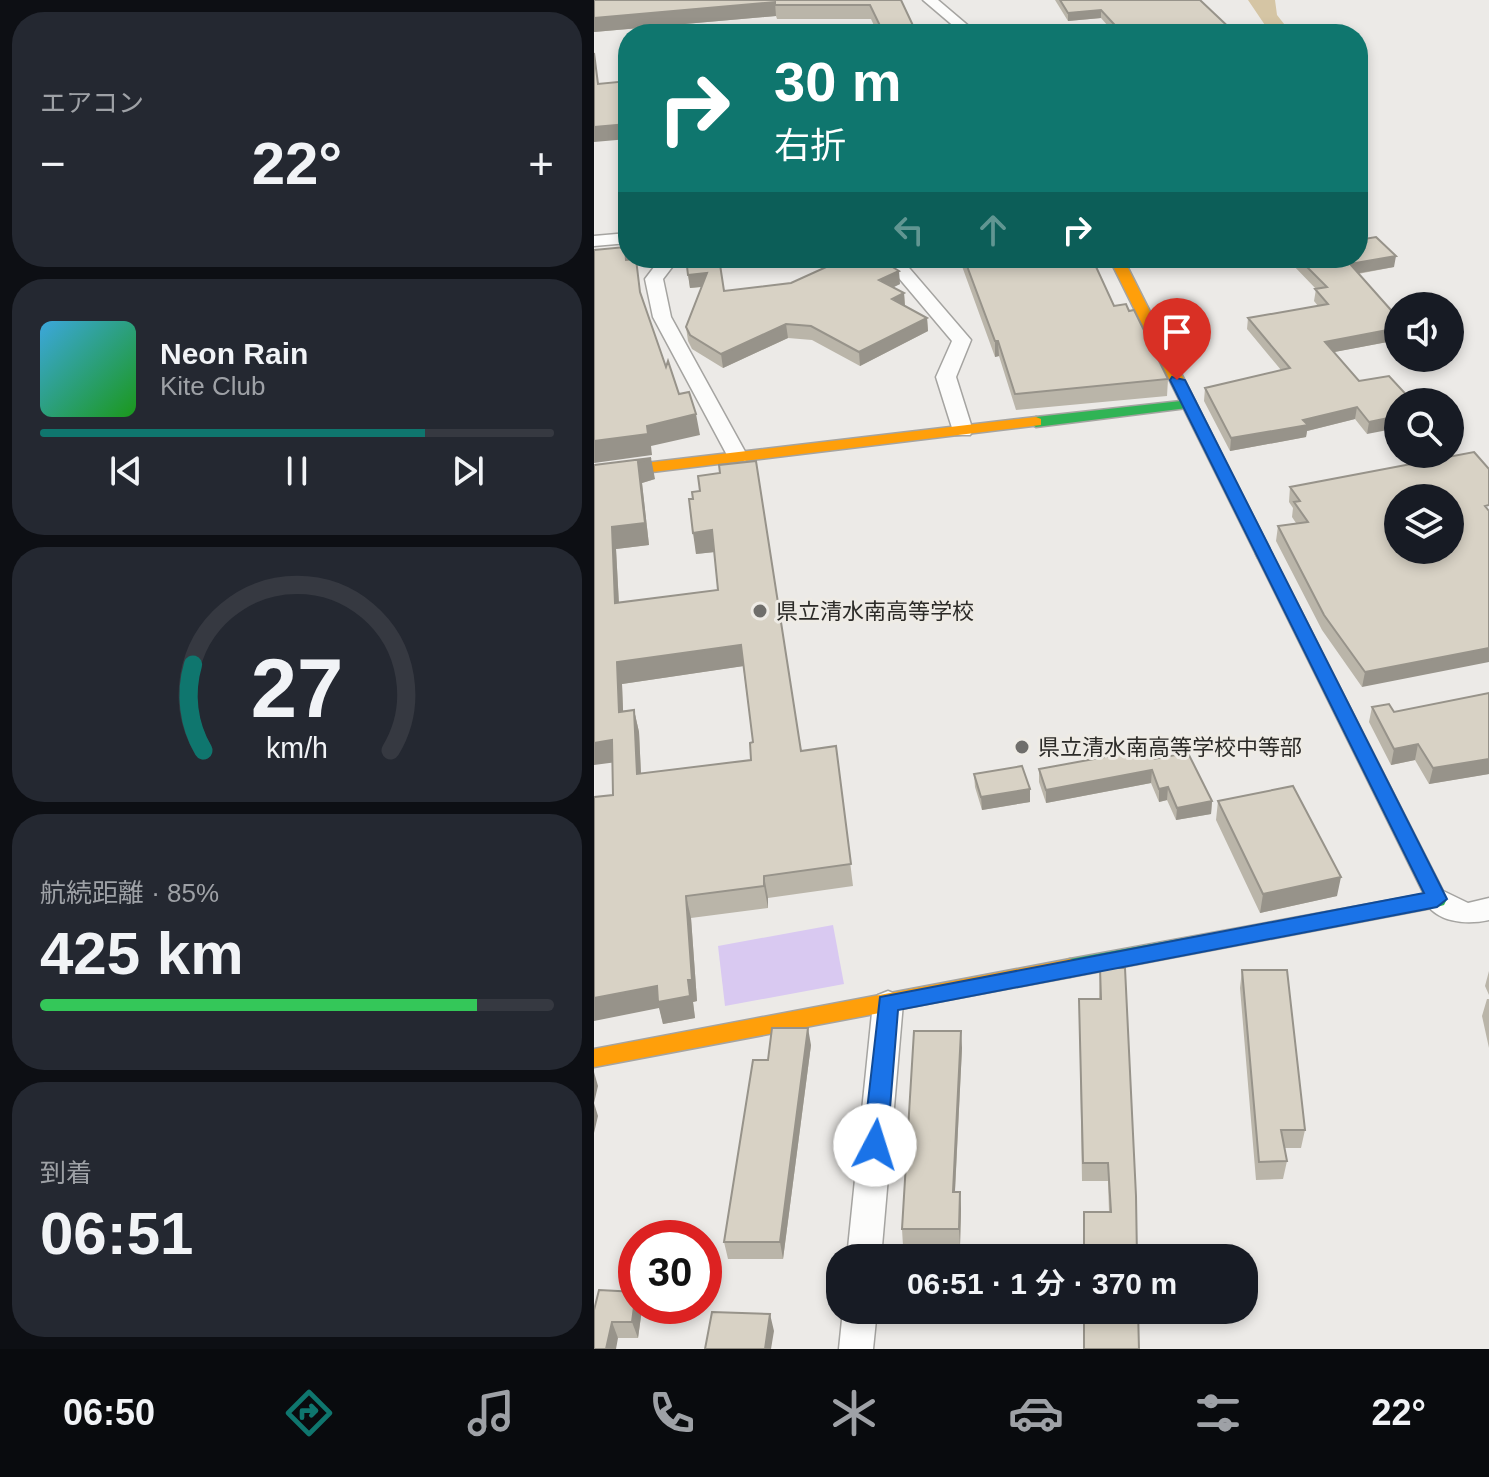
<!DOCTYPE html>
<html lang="ja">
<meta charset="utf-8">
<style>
:root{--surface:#171b24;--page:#242831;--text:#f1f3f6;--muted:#9ea1a6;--line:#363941;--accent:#0f766e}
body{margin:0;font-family:Arial,"Noto Sans JP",sans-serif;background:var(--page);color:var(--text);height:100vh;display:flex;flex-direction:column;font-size:30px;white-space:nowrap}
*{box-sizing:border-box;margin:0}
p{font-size:26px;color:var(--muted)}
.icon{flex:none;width:44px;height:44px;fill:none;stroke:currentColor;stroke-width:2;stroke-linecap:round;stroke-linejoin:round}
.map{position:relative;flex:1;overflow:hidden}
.panel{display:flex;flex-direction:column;gap:12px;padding:12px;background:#0d0f14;width:594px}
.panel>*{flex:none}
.banner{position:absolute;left:24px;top:24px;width:750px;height:244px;border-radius:32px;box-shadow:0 4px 12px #0003;background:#0f766e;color:#fff;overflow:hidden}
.fabs{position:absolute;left:790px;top:292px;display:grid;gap:16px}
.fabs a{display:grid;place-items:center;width:80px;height:80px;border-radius:50%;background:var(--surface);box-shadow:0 4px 12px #0003;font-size:40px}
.speed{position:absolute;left:24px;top:1220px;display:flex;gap:16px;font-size:40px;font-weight:700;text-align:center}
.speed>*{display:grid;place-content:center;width:104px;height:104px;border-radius:50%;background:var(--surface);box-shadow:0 4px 12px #0003;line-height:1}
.speed .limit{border:12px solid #d22;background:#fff;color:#111}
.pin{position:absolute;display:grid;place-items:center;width:68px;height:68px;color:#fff;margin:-82px -34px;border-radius:50% 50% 50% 0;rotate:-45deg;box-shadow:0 0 8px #0007}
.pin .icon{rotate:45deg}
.me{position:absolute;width:88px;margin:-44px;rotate:5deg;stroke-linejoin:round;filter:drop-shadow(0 0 6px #0008)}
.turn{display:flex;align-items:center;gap:28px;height:168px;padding:0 24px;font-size:36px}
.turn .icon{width:104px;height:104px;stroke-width:2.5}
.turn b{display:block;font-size:56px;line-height:68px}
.lanes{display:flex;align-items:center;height:76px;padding:0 24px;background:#0003;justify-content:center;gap:40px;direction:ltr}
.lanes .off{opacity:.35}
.big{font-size:60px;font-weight:600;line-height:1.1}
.panel .tile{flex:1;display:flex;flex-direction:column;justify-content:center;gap:12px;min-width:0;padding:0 28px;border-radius:32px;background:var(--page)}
.panel .dial{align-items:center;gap:0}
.dial svg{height:208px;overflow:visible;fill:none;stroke:var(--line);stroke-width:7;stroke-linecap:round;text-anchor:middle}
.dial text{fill:var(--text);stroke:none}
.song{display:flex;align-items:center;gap:24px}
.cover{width:96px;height:96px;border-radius:12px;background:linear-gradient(135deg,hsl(200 70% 55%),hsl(120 70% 35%))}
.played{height:8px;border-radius:4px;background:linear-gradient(90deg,var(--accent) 75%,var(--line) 75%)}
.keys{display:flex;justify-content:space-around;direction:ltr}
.heat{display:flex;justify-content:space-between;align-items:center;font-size:44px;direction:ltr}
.charge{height:12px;border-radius:6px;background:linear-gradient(90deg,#34c759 85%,var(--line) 0)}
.trip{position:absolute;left:232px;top:1244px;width:432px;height:80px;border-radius:32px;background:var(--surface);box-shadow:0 4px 12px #0003;font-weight:600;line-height:80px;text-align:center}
.menu{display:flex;height:128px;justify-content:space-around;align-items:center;background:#090b0e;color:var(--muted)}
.menu .icon{width:56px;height:56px}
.menu .active{color:var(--accent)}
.menu b{font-size:36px;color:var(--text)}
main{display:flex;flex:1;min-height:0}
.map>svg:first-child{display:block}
</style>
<main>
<section class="panel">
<div class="tile"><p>エアコン</p>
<div class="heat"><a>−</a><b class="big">22°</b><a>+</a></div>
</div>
<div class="tile">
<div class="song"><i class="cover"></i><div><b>Neon Rain</b><p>Kite Club</p></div></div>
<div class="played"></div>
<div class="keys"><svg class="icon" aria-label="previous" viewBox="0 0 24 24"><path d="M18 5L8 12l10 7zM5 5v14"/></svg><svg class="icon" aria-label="pause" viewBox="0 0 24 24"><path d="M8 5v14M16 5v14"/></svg><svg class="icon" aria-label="next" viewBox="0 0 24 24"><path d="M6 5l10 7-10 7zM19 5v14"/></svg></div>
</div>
<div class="tile dial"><svg viewBox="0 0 100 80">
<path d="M14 69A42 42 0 1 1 86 69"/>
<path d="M14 69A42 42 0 0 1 10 36" stroke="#0f766e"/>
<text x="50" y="56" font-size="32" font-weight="700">27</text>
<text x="50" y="72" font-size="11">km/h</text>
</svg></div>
<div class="tile"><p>航続距離 · 85%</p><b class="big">425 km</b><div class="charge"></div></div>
<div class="tile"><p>到着</p><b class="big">06:51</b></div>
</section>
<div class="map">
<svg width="895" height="1349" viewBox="0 0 895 1349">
<rect width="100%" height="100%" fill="#eceae7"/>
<path fill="#d5c5a4" d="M 654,0 L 681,0 L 683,15 L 698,34 L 677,34 Z"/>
<path fill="#d9c9f1" d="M 239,925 L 250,984 L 131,1006 L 124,946 Z"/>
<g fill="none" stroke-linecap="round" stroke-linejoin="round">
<g stroke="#a5a4a1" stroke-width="3">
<path id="street" d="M 329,0 L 344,0 L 384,34 L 369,34 Z
M 34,233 L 34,243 L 0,246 L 0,236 Z
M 67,258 L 85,258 L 69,279 L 77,317 L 154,457 L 151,461 L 137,461 L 134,457 L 59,317 L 51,279 Z
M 275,258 L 310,262 L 377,340 L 362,377 L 379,431 L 376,435 L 362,435 L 359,431 L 342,377 L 358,341 L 299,271 L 289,269 Z
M 843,888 L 874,903 L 895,898 L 895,920 C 872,925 842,923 829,899 L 833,892 Z
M 294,991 L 304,995 L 309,1003 L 287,1258 L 253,1258 L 279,1003 L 284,995 Z
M 249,1310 L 283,1310 L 279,1349 L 245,1349 Z"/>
</g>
<g stroke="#a5a4a1" stroke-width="3">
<path id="fast" d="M 596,400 L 601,401 L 601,407 L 442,427 L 434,422 L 442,417 Z
M 670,549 L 678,554 L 853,899 L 850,905 L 843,907 L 476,977 L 468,974 L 465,968 L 468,962 L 476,959 L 830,894 L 662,554 Z"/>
</g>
<g stroke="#a5a4a1" stroke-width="3">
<path id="slow" d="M 515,258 L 529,258 L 678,554 L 676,558 L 664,558 L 662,554 Z
M 442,417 L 447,419 L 447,425 L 0,479 L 0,469 Z
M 476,959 L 484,962 L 487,968 L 484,974 L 476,977 L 0,1067 L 0,1049 Z"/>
</g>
<use href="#street" fill="#fcfcfb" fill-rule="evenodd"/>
<use href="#fast" fill="#30b455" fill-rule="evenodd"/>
<use href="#slow" fill="#ff9f0a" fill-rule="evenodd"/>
</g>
<path fill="#bab5a9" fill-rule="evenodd" d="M 0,0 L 307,0 L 323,34 L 284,34 L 277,19 L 183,19 L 182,16 L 0,32 Z
M 461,0 L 606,0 L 642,34 L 521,34 L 507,18 L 474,21 Z
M 92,258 L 130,291 L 306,284 L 299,287 L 310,293 L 311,306 L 333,318 L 334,331 L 266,366 L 218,340 L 194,338 L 129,368 L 98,349 L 94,341 L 92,327 L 108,287 L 96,288 Z
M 365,258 L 508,258 L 508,261 L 500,262 L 520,306 L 574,379 L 573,396 L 422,410 L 405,356 L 401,357 Z
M 698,258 L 764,258 L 800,267 L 764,274 L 804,318 L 804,340 L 740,352 L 765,381 L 795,376 L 773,434 L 761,419 L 713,431 L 712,437 L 636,451 L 610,401 L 611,388 L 687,370 L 653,329 L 654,318 L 724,306 L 720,301 L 722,289 L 697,263 Z
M 880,452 L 768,687 L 728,630 L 682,541 L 684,526 L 702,523 L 698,517 L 699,508 L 695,502 L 696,487 Z
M 0,465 L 61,479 L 48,483 L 55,545 L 22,549 L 25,603 L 124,590 L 120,552 L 102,554 L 99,499 L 207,751 L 242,746 L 259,886 L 174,898 L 174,908 L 97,918 L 103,1001 L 99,1002 L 101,1018 L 69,1024 L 19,795 L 18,763 ZM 149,666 L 159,742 L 157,760 L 47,774 L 45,732 L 40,710 L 29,712 L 28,684 Z
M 895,693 L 895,774 L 835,784 L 821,760 L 797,765 L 775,722 L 778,707 L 800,712 Z
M 559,759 L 618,801 L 617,814 L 582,820 L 573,800 L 565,802 L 557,783 L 452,803 L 445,782 L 445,769 Z
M 380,774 L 436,802 L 388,810 L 381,787 Z
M 624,801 L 743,896 L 666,913 L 622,820 Z
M 506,968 L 543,1258 L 515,1212 L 514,1181 L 488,1181 L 485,999 L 505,999 Z
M 648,970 L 711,1130 L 707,1148 L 690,1148 L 693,1161 L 689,1179 L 662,1180 L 646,988 Z
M 895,971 L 895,995 L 891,986 Z
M 893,999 L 895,999 L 895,1048 L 888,1016 Z
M 217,1045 L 189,1259 L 134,1259 L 130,1242 L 174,1060 Z
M 368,1048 L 361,1192 L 366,1192 L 367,1209 L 366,1246 L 309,1246 L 308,1229 Z
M 48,1309 L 44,1338 L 24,1338 L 0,1310 Z"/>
<path fill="#97938a" d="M 181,2 L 182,16 L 0,32 L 0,18 Z
M 507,10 L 507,18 L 474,21 L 474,13 Z
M 34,124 L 34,139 L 0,142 L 0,127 Z
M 802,256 L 800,267 L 754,275 L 756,264 Z
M 493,258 L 508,258 L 508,261 L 493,263 Z
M 305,271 L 306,284 L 286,294 L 285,280 Z
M 113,273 L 115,286 L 96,288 L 94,275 Z
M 310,293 L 311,307 L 298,299 Z
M 333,318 L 334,331 L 266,366 L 265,352 Z
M 192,324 L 194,338 L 129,368 L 127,354 Z
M 804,328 L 804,340 L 730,354 L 731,342 Z
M 401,341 L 404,341 L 405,356 L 401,357 Z
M 763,407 L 761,419 L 713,431 L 712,437 L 636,451 L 637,438 Z
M 102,414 L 106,435 L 57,446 L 58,455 L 0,463 L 0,441 L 53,426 Z
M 804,416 L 804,428 L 773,434 L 775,422 Z
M 57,458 L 61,479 L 48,483 L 55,545 L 22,549 L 26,625 L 21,603 L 18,527 L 44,462 Z
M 118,530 L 121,552 L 102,554 L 99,533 Z
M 147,645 L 150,666 L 28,684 L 30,734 L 25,712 L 23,662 Z
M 895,648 L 895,662 L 768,687 L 771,672 Z
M 40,710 L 45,732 L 48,796 L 43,774 Z
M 18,740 L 23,762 L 0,765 L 0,743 Z
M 824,744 L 821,760 L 797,765 L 800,749 Z
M 895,759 L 895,774 L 835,784 L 839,768 Z
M 558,770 L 557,783 L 452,803 L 452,790 Z
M 574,787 L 573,800 L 565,802 L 565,789 Z
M 436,789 L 436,802 L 388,810 L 387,797 Z
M 618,801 L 617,814 L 582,820 L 583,808 Z
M 170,876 L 174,898 L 174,908 L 170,886 Z
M 747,877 L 743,896 L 666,913 L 669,894 Z
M 92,896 L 97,918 L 103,1001 L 99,1002 L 101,1018 L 69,1024 L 65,1008 L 0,1021 L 0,998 L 94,980 Z
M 214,1028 L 217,1045 L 189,1259 L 186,1242 Z
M 367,1031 L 368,1048 L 360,1209 L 359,1192 Z
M 0,1072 L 4,1086 L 0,1103 L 4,1116 L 0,1133 Z
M 366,1192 L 367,1209 L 366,1246 L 365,1229 Z
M 42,1299 L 42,1306 L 47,1306 L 48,1309 L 44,1338 L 38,1322 Z
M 176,1314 L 180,1331 L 177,1349 L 171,1349 Z
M 18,1322 L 24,1338 L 22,1349 L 12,1349 Z"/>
<path fill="#d8d2c5" stroke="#97938a" stroke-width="2" fill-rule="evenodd" d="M 0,0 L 307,0 L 323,34 L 290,34 L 276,5 L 181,5 L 181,2 L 0,18 Z
M 466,0 L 606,0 L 642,34 L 529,34 L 507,10 L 474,13 Z
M 422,28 L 425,34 L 399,34 L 394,29 Z
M 0,53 L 4,84 L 34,81 L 34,124 L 0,127 Z
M 782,237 L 802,256 L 756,264 L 804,318 L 804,328 L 731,342 L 765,381 L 795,376 L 819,402 L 804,402 L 804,416 L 775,422 L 763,407 L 709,420 L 714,425 L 637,438 L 611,388 L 696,368 L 654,318 L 734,304 L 721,289 L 733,287 L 704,258 L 764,258 L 764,240 Z
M 31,247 L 32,260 L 42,259 L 46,292 L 72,367 L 74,361 L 85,394 L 95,392 L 102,414 L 53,426 L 54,434 L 0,441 L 0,250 Z
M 92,258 L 125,258 L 130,291 L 197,283 L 252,258 L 284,258 L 305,271 L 285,280 L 310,293 L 298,299 L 333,318 L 265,352 L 217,326 L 192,324 L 127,354 L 96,335 L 92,327 L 113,273 L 94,275 Z
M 370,258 L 498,258 L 520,306 L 532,304 L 535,311 L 540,310 L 574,379 L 421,394 L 404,341 L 401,341 Z
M 880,452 L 895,469 L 895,505 L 891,506 L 895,511 L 895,648 L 771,672 L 730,615 L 684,526 L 714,522 L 700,502 L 706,501 L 696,487 ZM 804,498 L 856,498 L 856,550 L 804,550 Z
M 57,458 L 44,462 L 51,523 L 18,527 L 21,603 L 124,590 L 118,530 L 99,533 L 95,499 L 99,499 L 98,492 L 106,491 L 104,476 L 126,473 L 125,465 L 162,461 L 207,751 L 242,746 L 257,864 L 170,876 L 170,886 L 92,896 L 98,980 L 94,980 L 96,996 L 64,1002 L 63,986 L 0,998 L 0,797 L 19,795 L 18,740 L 0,743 L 0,465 ZM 147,645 L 159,742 L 156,743 L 157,760 L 43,774 L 40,710 L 25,712 L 23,662 Z
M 895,693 L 895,759 L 839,768 L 824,744 L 800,749 L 778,707 L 795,704 L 800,712 Z
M 555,749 L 559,759 L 594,753 L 618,801 L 583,808 L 574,787 L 565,789 L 558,770 L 452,790 L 445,769 Z
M 428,766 L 436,789 L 387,797 L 380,774 Z
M 699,786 L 747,877 L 669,894 L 624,801 Z
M 506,968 L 531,968 L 542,1196 L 543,1258 L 490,1258 L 490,1212 L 517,1212 L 514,1163 L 489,1163 L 485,999 L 507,999 Z
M 648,970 L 693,970 L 711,1130 L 687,1130 L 693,1161 L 665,1162 Z
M 178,1028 L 214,1028 L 186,1242 L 130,1242 L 159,1060 L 174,1060 Z
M 320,1031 L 367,1031 L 359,1192 L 366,1192 L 365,1229 L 308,1229 Z
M 5,1290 L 42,1292 L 38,1322 L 18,1322 L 12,1349 L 0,1349 L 0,1310 Z
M 490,1310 L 544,1310 L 545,1349 L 490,1349 Z
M 118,1312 L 176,1314 L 171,1349 L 111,1349 Z"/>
<path fill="#1a73e8" stroke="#114b97" stroke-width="2" d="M 578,377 L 591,380 L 853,899 L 843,907 L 304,1010 L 293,1145 L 289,1152 L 281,1155 L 272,1152 L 269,1145 L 286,997 L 830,893 L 576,380 Z"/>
<g fill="#6f6e6b" stroke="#eeebe5" stroke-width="3">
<circle cx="166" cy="611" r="8"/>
<circle cx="428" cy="747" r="8"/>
</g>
<g text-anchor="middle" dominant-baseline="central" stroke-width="6" stroke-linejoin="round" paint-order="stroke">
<g font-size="22" fill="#2c2b28" stroke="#eeebe5" text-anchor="start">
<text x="182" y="611">県立清水南高等学校</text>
<text x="444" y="747">県立清水南高等学校中等部</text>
</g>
</g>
</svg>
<div class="fabs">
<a><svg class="icon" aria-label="sound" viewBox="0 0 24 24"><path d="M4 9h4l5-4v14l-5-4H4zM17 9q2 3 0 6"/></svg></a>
<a><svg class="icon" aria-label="search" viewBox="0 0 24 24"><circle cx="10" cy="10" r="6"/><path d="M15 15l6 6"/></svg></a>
<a><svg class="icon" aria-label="layers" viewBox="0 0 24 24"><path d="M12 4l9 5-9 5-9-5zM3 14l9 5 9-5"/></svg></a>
</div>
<div class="speed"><div class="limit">30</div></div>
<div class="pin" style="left:583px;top:380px;background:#d93025"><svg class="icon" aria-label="arrive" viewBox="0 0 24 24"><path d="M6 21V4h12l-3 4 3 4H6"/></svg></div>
<svg class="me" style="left:281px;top:1145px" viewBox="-20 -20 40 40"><circle r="19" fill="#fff"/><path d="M0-13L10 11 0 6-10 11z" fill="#1a73e8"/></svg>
<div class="trip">06:51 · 1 分 · 370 m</div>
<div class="banner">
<div class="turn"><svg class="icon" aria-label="right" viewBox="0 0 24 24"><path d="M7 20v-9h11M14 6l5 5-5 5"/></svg><div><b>30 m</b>右折</div></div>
<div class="lanes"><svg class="icon off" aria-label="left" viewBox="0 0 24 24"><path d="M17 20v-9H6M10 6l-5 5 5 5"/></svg><svg class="icon off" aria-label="ahead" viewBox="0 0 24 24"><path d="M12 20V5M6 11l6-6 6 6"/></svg><svg class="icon" aria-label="right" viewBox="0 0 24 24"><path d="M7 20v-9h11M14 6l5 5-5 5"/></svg></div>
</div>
</div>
</main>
<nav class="menu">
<b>06:50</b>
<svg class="icon active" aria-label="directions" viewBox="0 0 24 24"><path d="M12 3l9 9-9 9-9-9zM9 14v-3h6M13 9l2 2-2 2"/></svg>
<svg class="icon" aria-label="music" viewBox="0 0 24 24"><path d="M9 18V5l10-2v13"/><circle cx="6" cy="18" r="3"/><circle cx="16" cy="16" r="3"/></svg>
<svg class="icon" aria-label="phone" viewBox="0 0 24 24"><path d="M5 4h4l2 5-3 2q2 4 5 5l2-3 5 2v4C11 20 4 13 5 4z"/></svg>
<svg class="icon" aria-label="climate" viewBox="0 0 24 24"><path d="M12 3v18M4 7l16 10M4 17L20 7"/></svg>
<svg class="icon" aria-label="car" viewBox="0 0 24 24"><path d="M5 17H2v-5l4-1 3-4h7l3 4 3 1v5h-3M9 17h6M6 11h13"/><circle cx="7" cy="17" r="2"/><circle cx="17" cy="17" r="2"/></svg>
<svg class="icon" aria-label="filters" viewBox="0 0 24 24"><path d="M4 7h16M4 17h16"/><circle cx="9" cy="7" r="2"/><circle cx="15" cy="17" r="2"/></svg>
<b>22°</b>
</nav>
